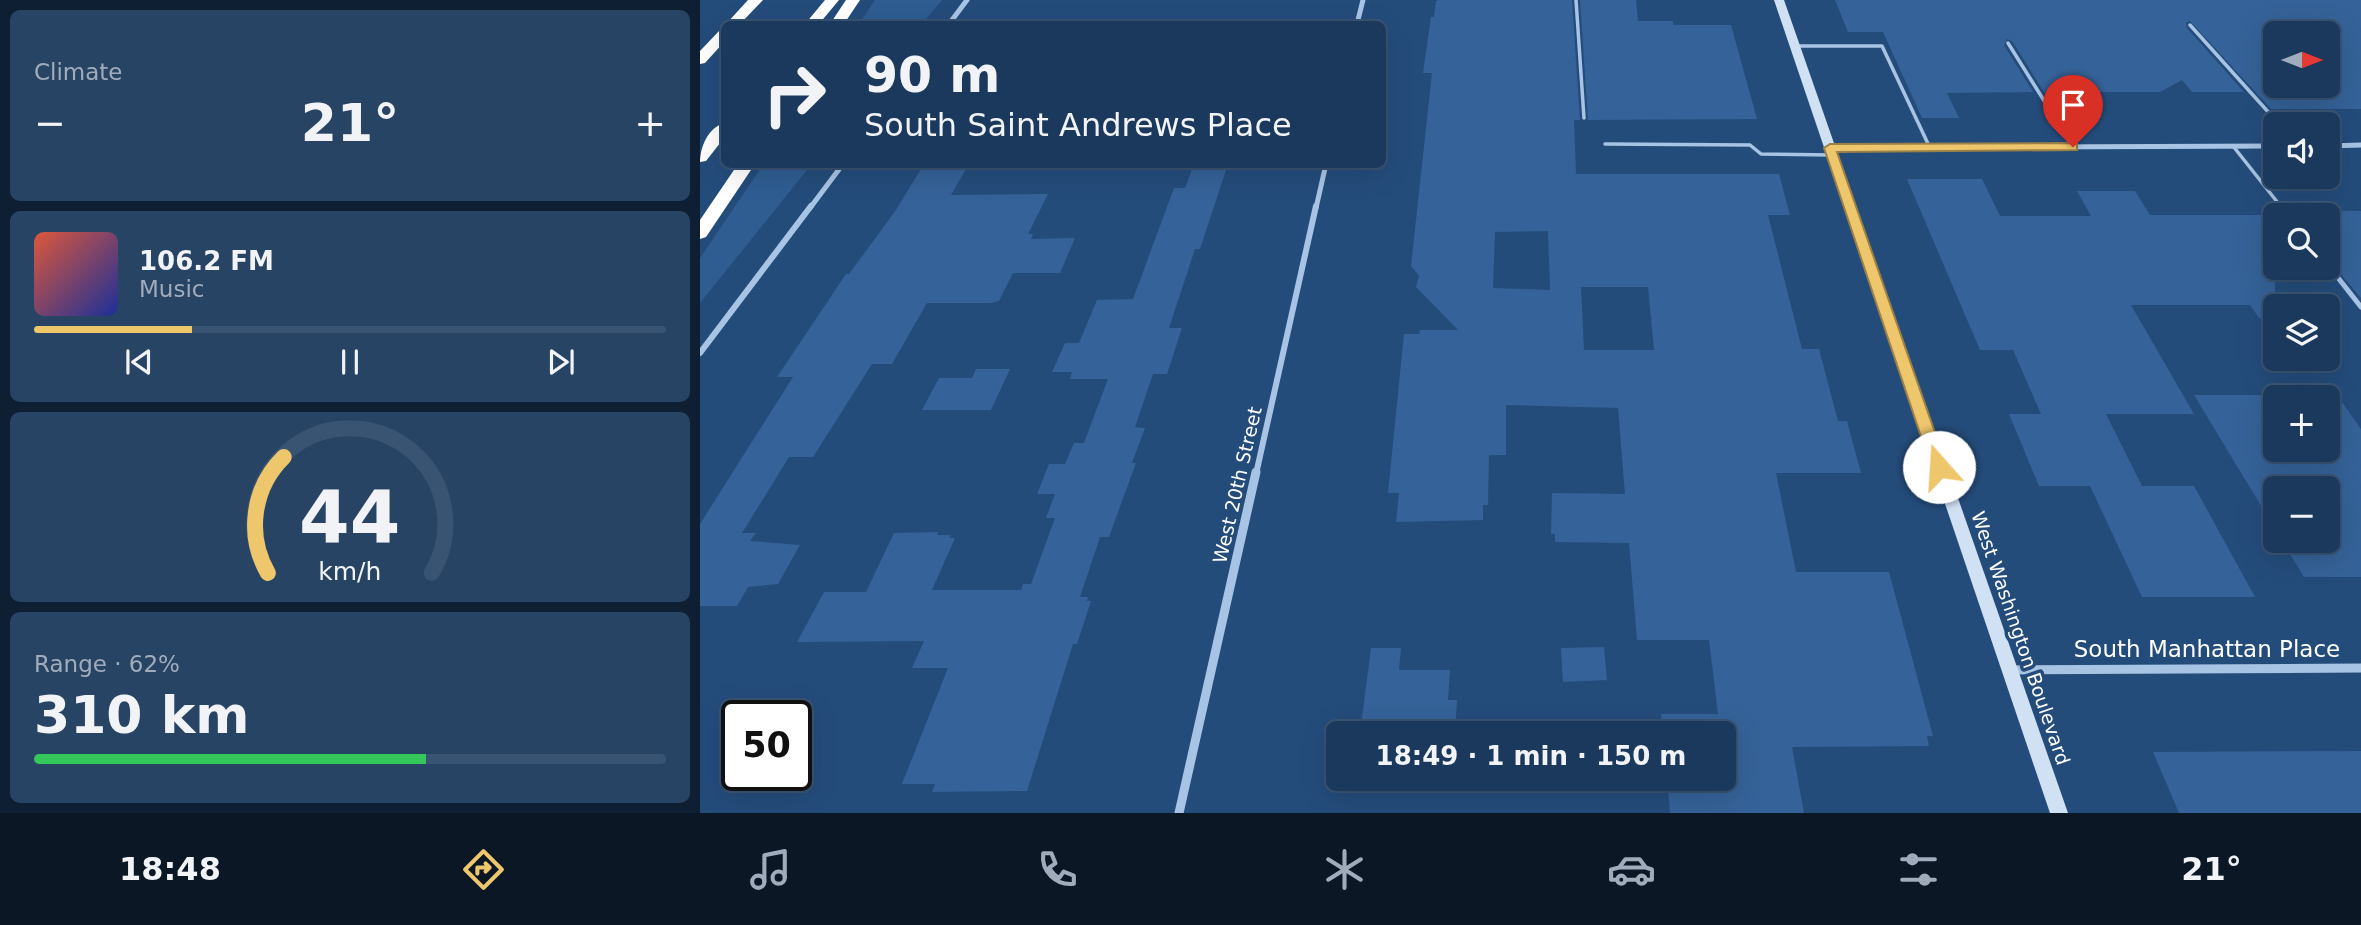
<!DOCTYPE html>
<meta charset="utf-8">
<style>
:root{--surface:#1b395c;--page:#284465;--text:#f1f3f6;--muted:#a0acbb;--line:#395372;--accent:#eec66c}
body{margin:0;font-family:"DejaVu Sans",sans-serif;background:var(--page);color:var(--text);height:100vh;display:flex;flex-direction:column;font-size:26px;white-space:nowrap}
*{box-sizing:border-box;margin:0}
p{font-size:23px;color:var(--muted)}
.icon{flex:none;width:38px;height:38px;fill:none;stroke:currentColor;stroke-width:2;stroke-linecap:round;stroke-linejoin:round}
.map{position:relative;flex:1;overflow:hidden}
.details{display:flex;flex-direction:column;gap:10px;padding:10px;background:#0f1f33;width:700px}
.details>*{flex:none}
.banner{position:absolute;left:21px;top:21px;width:665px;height:147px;border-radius:10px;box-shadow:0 7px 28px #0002,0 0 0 2px var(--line);background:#1b395c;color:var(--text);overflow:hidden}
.needle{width:46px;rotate:90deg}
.fabs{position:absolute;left:1563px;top:21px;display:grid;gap:14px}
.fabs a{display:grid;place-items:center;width:77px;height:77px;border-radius:10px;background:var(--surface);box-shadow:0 7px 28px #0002,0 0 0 2px var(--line);font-size:35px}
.speed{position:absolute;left:21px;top:700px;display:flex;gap:14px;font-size:35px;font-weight:700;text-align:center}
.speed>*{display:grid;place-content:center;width:91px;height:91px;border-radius:50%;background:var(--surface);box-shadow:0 7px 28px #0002,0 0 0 2px var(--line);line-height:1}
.speed .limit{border:4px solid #111;border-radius:10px;background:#fff;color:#111}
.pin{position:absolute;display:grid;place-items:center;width:60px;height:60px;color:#fff;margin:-72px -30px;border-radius:50% 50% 50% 0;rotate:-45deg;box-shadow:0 0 7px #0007}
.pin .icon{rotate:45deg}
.me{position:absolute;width:77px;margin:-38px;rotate:341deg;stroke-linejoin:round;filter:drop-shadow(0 0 5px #0008)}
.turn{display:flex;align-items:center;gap:24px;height:147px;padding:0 28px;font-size:32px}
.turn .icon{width:91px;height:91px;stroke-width:2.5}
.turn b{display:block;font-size:49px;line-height:60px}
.big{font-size:52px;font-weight:600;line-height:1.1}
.details .card{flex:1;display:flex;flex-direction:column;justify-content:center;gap:10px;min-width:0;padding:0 24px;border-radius:10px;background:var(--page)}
.details .dial{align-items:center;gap:0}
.dial svg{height:182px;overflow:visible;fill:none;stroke:var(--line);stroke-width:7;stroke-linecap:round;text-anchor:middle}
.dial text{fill:var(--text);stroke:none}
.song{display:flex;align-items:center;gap:21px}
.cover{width:84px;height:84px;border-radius:10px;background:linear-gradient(135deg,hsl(10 70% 55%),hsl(230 70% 35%))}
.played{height:7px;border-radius:4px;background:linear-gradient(90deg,var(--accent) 25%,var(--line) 25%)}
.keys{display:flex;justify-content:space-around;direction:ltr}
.heat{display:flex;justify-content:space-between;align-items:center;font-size:38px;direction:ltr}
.charge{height:10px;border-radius:5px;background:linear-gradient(90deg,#34c759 62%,var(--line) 0)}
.trip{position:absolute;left:626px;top:721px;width:410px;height:70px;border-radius:10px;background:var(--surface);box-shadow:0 7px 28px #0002,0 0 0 2px var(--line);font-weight:600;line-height:70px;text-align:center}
.menu{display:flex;height:112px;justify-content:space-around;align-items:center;background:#0b1725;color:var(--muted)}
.menu .icon{width:49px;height:49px}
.menu .on{color:var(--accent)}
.menu b{font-size:32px;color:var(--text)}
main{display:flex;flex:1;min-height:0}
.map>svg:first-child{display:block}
</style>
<main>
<section class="details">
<div class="card"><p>Climate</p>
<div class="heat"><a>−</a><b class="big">21°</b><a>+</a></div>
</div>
<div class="card">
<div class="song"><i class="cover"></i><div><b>106.2 FM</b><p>Music</p></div></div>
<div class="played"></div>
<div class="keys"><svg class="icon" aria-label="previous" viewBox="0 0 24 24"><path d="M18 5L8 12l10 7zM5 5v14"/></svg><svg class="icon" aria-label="pause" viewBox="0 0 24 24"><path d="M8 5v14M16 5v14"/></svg><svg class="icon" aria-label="next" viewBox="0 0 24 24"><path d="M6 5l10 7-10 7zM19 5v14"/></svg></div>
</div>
<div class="card dial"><svg viewBox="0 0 100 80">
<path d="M14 69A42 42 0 1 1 86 69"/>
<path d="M14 69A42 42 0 0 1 21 18" stroke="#eec66c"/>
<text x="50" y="56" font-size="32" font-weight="700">44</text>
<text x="50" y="72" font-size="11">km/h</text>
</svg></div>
<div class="card"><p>Range · 62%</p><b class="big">310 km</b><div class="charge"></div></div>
</section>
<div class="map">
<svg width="1661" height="813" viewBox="0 0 1661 813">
<rect width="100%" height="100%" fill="#244c7b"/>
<path fill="#2f5d92" d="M 175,0 L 242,0 L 222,24 L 159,24 Z
M 63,165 L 111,165 L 0,303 L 0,258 Z"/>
<path fill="#356298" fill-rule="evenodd" d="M 739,0 L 872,0 L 880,120 L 874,120 L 876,174 L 1079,174 L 1090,215 L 1068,215 L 1102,349 L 1119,349 L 1138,421 L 1147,421 L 1161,473 L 1076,473 L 1096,572 L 1189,572 L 1233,736 L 1227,736 L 1229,746 L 1092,747 L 1104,813 L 970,813 L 967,779 L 1024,779 L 1024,733 L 962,733 L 961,714 L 1018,714 L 1009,640 L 937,640 L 929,543 L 855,542 L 855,534 L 851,534 L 852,493 L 925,494 L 918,408 L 806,405 L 806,455 L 789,455 L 788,505 L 783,505 L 783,520 L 696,522 L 699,493 L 688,493 L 704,334 L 719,334 L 720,330 L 758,330 L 716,287 L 719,276 L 711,266 L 732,73 L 723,73 L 731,17 L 734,17 L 736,1 ZM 848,231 L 850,290 L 793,288 L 795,232 ZM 881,287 L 948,287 L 954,350 L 884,350 Z
M 880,0 L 936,0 L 938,21 L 973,21 L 973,25 L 1031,25 L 1057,119 L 888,120 Z
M 1135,0 L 1661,0 L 1661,109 L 1571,109 L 1490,21 L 1486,23 L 1487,28 L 1544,92 L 1492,92 L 1482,80 L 1460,92 L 1344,92 L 1312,41 L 1307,39 L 1304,45 L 1333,92 L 1247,93 L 1259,118 L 1222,118 L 1183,32 L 1148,32 ZM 1575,33 L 1628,33 L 1628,86 L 1575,86 Z
M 224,164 L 269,164 L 251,195 L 348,194 L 328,234 L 333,234 L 331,239 L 375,238 L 360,273 L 313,273 L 299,301 L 291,303 L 227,303 L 192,364 L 172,364 L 113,457 L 89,457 L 42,533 L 56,533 L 50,541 L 100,545 L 78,584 L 48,587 L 37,606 L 0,606 L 0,524 L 93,377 L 77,377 L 146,274 L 149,274 L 196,210 Z
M 494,164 L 528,164 L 500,249 L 495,249 L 469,328 L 482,328 L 467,374 L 453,374 L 435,427 L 445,428 L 432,463 L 436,463 L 409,537 L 400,537 L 380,597 L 388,597 L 387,601 L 391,601 L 377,644 L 373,644 L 327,791 L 232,792 L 235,784 L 202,784 L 248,668 L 212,668 L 224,641 L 97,642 L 124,592 L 166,592 L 194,533 L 238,532 L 237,535 L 251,535 L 249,538 L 255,538 L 232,590 L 321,590 L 323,584 L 331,584 L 355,518 L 346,518 L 355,494 L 337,494 L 349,464 L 365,464 L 374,443 L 384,443 L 408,379 L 370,379 L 372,372 L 352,372 L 365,343 L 379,343 L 397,300 L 433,299 L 474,188 L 485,188 Z
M 1207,179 L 1282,179 L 1300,216 L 1391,216 L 1377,191 L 1435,191 L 1450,215 L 1575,215 L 1575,292 L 1586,306 L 1575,306 L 1575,318 L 1559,318 L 1550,305 L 1431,305 L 1494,414 L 1406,414 L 1442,486 L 1494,486 L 1555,597 L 1442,597 L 1390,486 L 1339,486 L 1309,414 L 1341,414 L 1313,350 L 1280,350 Z
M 1591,210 L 1661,211 L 1661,298 L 1628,259 L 1628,215 L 1593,215 Z
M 276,369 L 310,369 L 291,410 L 222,410 L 239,378 L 272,378 Z
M 1494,395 L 1637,395 L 1661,429 L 1661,577 L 1604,577 L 1582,541 L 1628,541 L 1628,488 L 1575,488 L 1575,529 ZM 1575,397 L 1628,397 L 1628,450 L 1575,450 Z
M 904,647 L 907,680 L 863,682 L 861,648 Z
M 671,648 L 701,648 L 699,670 L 750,670 L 748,700 L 757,700 L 755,733 L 660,733 Z
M 1661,751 L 1661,813 L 1479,813 L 1453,752 Z"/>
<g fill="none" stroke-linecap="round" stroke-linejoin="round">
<path stroke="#a8c4e4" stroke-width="3.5" d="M 876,0 L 884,118
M 1490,25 L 1579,124
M 1308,43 L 1373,147
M 1095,46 L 1182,46 L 1230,148
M 905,144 L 1050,145 L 1061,154 L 1132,155
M 1533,146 L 1582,208"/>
<path stroke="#a8c4e4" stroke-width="5" d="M 1581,206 L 1588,215
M 1628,265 L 1661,307"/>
<path stroke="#a8c4e4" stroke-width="5" d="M 249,24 L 267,0
M 657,24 L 663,0
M 1628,146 L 1661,145
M 1130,148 L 1575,146
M 110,208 L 143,164
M 616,208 L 626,164"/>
<path stroke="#a8c4e4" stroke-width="6" d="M 0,353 L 111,206
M 556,474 L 616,206"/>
<path stroke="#a8c4e4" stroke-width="9" d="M 1310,670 L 1661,668
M 479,813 L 556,472"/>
<path fill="#d1e1f4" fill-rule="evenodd" d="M 1074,0 L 1084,0 L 1368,813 L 1350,813 Z"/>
<path fill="#fff" fill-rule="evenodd" d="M 48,0 L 63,0 L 40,24 L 26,24 Z
M 125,0 L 139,0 L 119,24 L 105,24 Z
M 146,0 L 160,0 L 144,24 L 130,24 Z
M 24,30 L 24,42 L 5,63 L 0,64 L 0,51 L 19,31 Z
M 24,123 L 24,138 L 6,161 L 0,162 C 0,147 8,128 24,123 Z
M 38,164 L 55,164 L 6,237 L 0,239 L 0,220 Z"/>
</g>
<path fill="#eec66c" stroke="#9b8146" stroke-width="2" d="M 1373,143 L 1377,144 L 1377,150 L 1137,152 L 1247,467 L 1245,472 L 1233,472 L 1124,148 L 1130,144 Z"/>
<g text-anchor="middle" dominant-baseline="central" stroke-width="7" stroke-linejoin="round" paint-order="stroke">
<g font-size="19" fill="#fff" stroke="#244c7b">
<text transform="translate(537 485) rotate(-77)">West 20th Street</text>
<text transform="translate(1321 638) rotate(71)">West Washington Boulevard</text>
</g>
<g font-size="23" fill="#fff" stroke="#244c7b">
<text x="1507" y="649">South Manhattan Place</text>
</g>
</g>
</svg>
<div class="fabs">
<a><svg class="needle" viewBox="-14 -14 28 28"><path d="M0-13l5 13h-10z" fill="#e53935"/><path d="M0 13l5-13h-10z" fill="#a0acbb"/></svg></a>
<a><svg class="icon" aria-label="sound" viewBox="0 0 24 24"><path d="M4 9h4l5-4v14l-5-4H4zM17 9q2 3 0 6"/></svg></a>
<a><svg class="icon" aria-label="search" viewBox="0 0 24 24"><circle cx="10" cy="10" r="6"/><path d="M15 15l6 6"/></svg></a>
<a><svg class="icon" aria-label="layers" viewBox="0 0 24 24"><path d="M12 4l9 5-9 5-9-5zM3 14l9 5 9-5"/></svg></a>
<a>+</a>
<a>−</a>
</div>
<div class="speed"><div class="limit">50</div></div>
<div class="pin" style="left:1373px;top:147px;background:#d93025"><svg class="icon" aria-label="arrive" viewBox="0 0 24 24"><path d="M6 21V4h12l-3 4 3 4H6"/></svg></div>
<svg class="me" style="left:1239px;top:467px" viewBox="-20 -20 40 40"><circle r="19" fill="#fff"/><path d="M0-13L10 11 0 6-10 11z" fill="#eec66c"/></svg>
<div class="trip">18:49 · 1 min · 150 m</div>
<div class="banner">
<div class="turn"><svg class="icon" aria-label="right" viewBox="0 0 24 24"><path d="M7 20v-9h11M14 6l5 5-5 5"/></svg><div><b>90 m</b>South Saint Andrews Place</div></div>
</div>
</div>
</main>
<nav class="menu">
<b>18:48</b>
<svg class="icon on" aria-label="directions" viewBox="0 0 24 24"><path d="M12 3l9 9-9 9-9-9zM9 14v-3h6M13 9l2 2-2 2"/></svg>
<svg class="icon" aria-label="music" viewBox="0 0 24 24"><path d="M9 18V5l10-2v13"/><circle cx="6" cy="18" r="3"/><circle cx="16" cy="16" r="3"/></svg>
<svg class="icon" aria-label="phone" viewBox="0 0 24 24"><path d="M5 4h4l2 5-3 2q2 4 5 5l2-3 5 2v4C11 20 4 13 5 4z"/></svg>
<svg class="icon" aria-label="climate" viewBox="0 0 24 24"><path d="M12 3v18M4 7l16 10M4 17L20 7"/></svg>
<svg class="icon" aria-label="car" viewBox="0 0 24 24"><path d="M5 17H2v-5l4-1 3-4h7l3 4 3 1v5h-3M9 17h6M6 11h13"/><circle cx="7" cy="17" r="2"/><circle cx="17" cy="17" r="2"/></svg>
<svg class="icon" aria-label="filters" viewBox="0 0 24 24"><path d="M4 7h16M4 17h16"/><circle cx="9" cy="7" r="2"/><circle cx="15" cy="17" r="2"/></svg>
<b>21°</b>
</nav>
